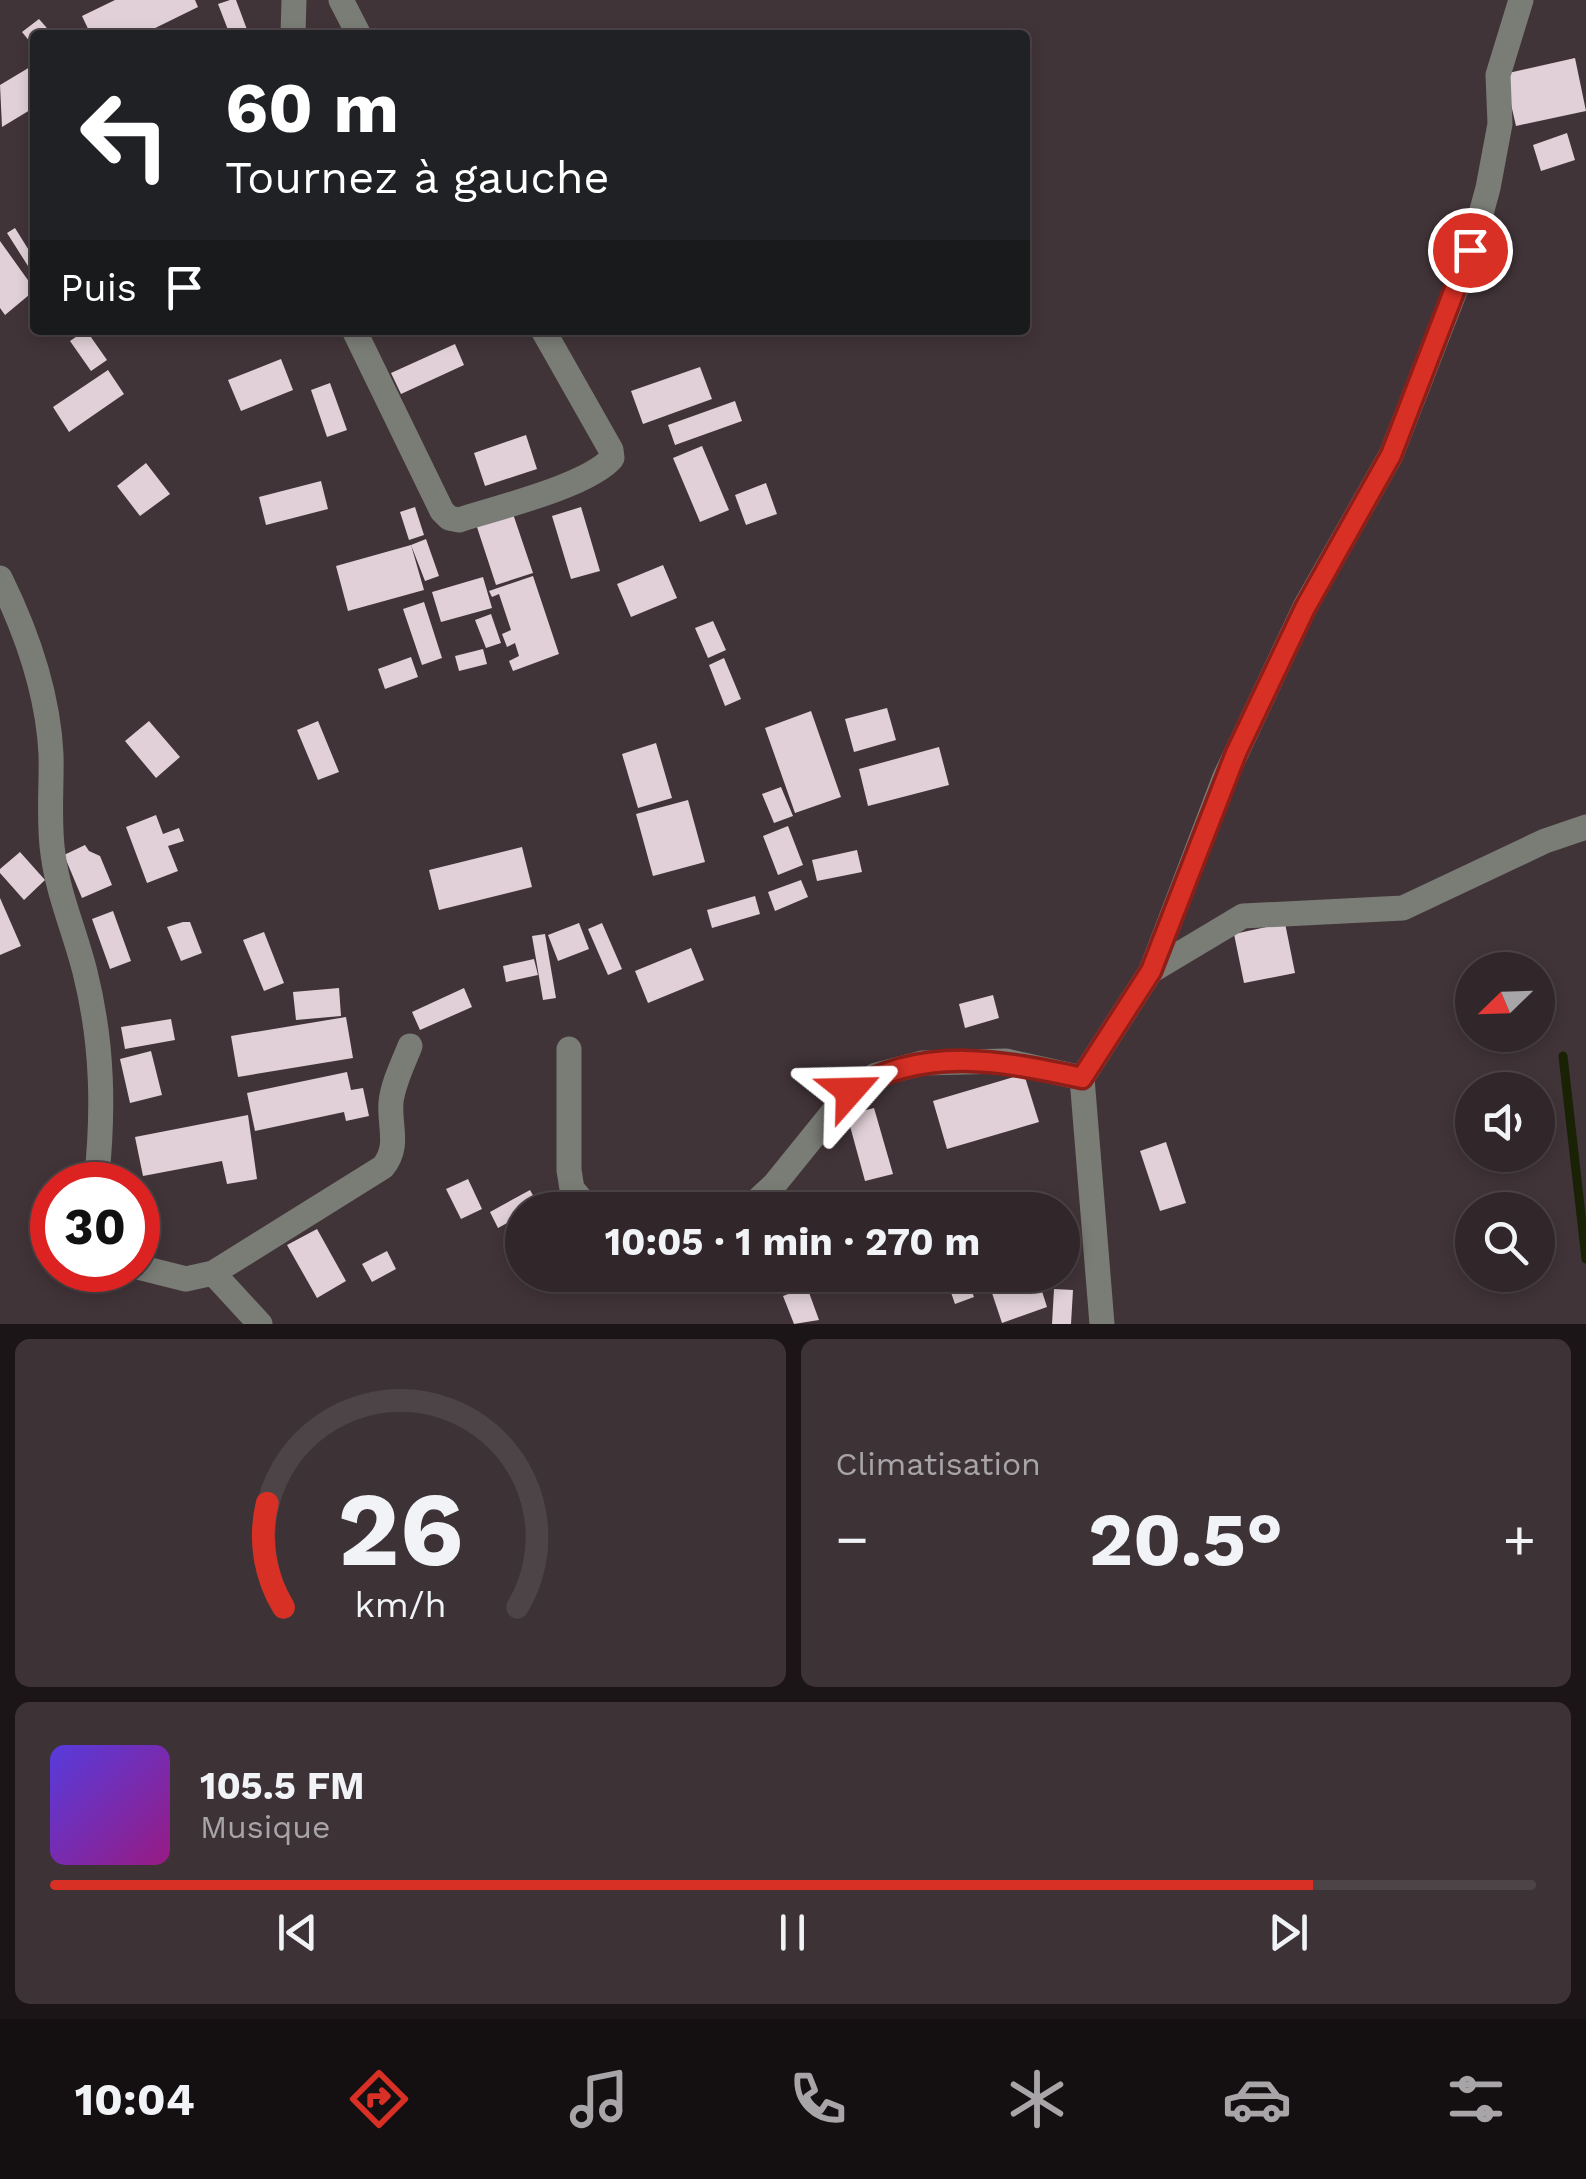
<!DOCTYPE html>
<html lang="fr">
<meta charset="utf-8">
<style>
:root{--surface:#31272b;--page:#3d3337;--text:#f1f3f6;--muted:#a8a5a9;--line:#4c4447;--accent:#d93025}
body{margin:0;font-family:"Work Sans",sans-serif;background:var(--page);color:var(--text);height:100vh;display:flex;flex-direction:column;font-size:38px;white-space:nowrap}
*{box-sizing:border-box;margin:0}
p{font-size:32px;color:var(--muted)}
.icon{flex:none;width:55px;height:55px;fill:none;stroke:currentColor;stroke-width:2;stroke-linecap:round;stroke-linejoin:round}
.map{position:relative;height:1324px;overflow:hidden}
.details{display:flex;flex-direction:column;gap:15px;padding:15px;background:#1b1518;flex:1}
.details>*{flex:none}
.top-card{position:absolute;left:30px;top:30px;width:1000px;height:305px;border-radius:10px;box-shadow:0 5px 15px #0003,0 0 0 2px var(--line);background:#202124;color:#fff;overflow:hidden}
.needle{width:65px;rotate:247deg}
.buttons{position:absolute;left:1455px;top:952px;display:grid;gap:20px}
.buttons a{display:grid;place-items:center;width:100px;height:100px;border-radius:50%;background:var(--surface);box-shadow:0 5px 15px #0003,0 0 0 2px var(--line);font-size:50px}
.speed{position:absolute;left:30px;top:1162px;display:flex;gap:20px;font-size:50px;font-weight:700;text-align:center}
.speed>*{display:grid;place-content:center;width:130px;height:130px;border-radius:50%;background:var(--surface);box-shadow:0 5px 15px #0003,0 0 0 2px var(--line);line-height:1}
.speed .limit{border:15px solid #d22;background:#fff;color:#111}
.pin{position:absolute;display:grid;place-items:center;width:85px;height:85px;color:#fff;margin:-42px;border:5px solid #fff;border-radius:50%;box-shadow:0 2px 10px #0007}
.me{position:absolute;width:110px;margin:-55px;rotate:65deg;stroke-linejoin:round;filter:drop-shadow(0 0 8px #0008)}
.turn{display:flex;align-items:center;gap:35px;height:210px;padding:0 30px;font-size:45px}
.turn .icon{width:130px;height:130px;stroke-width:2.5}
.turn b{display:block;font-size:70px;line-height:85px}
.then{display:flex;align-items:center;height:95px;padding:0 30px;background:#0003;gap:20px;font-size:38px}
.big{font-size:75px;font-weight:700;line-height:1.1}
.details .card{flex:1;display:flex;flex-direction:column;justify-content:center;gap:15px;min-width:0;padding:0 35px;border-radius:15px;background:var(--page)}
.details .dial{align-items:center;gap:0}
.dial svg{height:260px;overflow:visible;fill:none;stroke:var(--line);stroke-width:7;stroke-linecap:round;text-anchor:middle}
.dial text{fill:var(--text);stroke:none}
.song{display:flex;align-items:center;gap:30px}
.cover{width:120px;height:120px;border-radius:15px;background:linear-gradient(135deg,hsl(250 70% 55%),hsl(310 70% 35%))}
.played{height:10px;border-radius:5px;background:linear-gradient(90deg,var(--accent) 85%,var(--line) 85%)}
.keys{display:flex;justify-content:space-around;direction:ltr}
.heat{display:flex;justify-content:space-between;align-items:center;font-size:55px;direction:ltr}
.details .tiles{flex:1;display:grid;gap:15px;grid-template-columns:1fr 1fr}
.card:last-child{grid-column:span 2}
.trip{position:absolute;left:505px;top:1192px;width:575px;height:100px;border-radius:50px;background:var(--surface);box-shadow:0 5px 15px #0003,0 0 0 2px var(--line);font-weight:700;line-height:100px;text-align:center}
.tab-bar{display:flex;height:160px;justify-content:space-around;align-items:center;background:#141011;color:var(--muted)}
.tab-bar .icon{width:70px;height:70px}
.tab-bar .on{color:var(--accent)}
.tab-bar b{font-size:45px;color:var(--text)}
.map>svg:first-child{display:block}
</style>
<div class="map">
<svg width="1586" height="1324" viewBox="0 0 1586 1324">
<rect width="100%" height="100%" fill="#413439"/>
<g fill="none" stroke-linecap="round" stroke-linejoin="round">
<path stroke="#192205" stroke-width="9" d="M 1563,1056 L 1586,1259"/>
</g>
<path fill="#e1d0d7" d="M 115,0 L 195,0 L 198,7 L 141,35 L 91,35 L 82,16 Z
M 230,0 L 236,0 L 249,35 L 230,35 L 218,4 Z
M 39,19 L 53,35 L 35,35 L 35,48 L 22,32 Z
M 1575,58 L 1586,111 L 1516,126 L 1504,74 Z
M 35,64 L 35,107 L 2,127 L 0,85 Z
M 1567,133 L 1575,160 L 1541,171 L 1533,145 Z
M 15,228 L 35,260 L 35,277 L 7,233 Z
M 0,241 L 35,290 L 5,315 L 0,308 Z
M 86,330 L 107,360 L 91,371 L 70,341 Z
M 455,344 L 464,365 L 401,394 L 391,373 Z
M 281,359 L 293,390 L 241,411 L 228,380 Z
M 700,367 L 712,399 L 643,424 L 631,391 Z
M 108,370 L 124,394 L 69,432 L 53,407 Z
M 330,383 L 347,430 L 327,437 L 311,390 Z
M 735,401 L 742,421 L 675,445 L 668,425 Z
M 526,435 L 537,469 L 485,486 L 474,453 Z
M 702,446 L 729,510 L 700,522 L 673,458 Z
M 146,463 L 170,494 L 140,516 L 117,486 Z
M 321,481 L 328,509 L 266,525 L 259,497 Z
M 766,483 L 777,514 L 746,525 L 735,495 Z
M 510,505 L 533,573 L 496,585 L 474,518 Z
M 415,507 L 424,535 L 409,540 L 400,512 Z
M 581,507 L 600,571 L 571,579 L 552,516 Z
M 426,539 L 439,576 L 425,581 L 411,545 Z
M 411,545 L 424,590 L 348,611 L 336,566 Z
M 663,565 L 677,598 L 631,617 L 617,584 Z
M 533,576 L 559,654 L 513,671 L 509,661 L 519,656 L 515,643 L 507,647 L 502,634 L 511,630 L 499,594 L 492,597 L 489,591 Z
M 483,577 L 492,608 L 441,622 L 432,592 Z
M 424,602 L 442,658 L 422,665 L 403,609 Z
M 491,614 L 501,643 L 486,648 L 475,620 Z
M 713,621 L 726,650 L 708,658 L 695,628 Z
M 483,649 L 487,664 L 459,671 L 455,656 Z
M 411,657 L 418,677 L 385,689 L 378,669 Z
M 724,658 L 741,699 L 725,706 L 709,665 Z
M 887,708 L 896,740 L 854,752 L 845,719 Z
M 811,711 L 841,797 L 795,813 L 765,728 Z
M 149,721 L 180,757 L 156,778 L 125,741 Z
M 318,721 L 339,772 L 318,780 L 297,730 Z
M 656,743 L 672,798 L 638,808 L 622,754 Z
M 939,747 L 949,785 L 868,806 L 859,769 Z
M 781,787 L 793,816 L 774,823 L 762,794 Z
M 688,800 L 705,862 L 653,876 L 636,814 Z
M 156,815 L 163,834 L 179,828 L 184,841 L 168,846 L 178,871 L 147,883 L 126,827 Z
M 788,826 L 803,865 L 778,875 L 763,836 Z
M 85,845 L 89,851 L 100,856 L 112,885 L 82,898 L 64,855 Z
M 522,847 L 532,887 L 439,910 L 429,870 Z
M 857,850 L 862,872 L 817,881 L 812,860 Z
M 20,852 L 45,880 L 24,900 L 0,873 L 0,869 Z
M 801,880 L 808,897 L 775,911 L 768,892 Z
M 755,896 L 760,914 L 712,928 L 707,910 Z
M 0,898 L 21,946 L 0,955 Z
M 113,911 L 131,961 L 110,969 L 92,919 Z
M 183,922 L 190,922 L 202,953 L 181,961 L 167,927 Z
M 579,923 L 589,949 L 558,961 L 548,935 Z
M 602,923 L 622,969 L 608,975 L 588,929 Z
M 1285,923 L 1295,973 L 1244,983 L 1234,934 Z
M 264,932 L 284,983 L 264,991 L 243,940 Z
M 545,934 L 556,998 L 543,1000 L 532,936 Z
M 691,948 L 704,980 L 648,1003 L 635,971 Z
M 534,959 L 538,975 L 506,982 L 503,966 Z
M 339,988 L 341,1016 L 296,1020 L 293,992 Z
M 464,988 L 472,1007 L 420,1030 L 412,1012 Z
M 993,995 L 999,1018 L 965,1028 L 959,1004 Z
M 346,1017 L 353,1058 L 238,1077 L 231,1036 Z
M 171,1019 L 175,1040 L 125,1049 L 121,1027 Z
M 151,1051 L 162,1095 L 130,1103 L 120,1059 Z
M 347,1072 L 351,1090 L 363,1088 L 369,1116 L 346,1121 L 344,1112 L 255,1131 L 247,1093 Z
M 1024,1074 L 1039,1122 L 947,1149 L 933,1101 Z
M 874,1108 L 893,1174 L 865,1181 L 847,1115 Z
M 248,1115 L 257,1179 L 227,1184 L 222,1161 L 143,1176 L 135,1137 Z
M 1166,1142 L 1186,1203 L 1160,1211 L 1140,1151 Z
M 468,1179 L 482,1209 L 461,1219 L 446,1189 Z
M 530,1190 L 539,1206 L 522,1210 L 522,1215 L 498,1228 L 490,1212 Z
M 317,1229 L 346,1281 L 317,1298 L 287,1245 Z
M 387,1251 L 396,1269 L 372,1282 L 362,1264 Z
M 945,1275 L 966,1275 L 974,1297 L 955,1304 Z
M 1006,1282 L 1039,1282 L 1047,1307 L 1002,1323 L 990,1287 Z
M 807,1287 L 819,1320 L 794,1324 L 783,1296 Z
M 1054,1289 L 1073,1290 L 1071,1324 L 1052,1324 Z"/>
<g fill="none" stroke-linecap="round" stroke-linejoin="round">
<path stroke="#7a7c76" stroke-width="25" d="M 341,0 L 359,35
M 293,35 L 294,0
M 354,330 L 442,511 L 449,518 L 459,520 C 496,508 588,486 612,458 L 611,450 L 543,330
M 0,578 C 27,633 48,692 51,754 C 52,787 48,821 53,854 C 58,894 75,932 85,972 C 103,1044 104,1112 96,1185
M 1151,971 L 1225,777 L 1305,607 L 1391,455 L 1471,250 L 1488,188 L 1500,124 L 1498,75 L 1521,0
M 569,1049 L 569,1170 L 572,1189 L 590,1210
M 747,1210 L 774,1185 L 850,1091 L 876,1075 L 922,1063 L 1006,1061 L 1082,1078
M 138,1267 L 186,1279 L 213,1273 L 383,1167 C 400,1146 389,1127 391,1102 C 393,1083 403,1064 410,1046
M 213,1273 L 260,1324
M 1102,1324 L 1082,1078 L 1151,971 L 1243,916 L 1403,908 L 1545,841 L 1586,827"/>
</g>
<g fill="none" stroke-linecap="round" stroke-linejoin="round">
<g stroke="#8d1f18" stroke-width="25">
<path id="route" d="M 850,1091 C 923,1045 1003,1061 1082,1078 L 1151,971 L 1236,753 L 1305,608 L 1391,455 L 1470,250"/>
</g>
<use href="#route" stroke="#d93025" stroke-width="18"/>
</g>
</svg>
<div class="buttons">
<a><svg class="needle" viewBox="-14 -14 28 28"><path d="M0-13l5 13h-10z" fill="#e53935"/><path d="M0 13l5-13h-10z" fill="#a8a5a9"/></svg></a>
<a><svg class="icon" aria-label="sound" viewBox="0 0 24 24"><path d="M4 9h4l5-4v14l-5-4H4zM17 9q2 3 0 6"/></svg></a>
<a><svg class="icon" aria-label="search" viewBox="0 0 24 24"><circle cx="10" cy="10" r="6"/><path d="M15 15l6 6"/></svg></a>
</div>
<div class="speed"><div class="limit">30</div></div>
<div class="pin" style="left:1470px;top:250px;background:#d93025"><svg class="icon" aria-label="arrive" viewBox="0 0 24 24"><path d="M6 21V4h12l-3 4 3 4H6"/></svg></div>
<svg class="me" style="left:850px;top:1091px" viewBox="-20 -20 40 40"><path d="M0-17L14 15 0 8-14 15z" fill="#d93025" stroke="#fff" stroke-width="4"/></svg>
<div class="trip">10:05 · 1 min · 270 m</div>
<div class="top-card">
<div class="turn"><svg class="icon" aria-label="left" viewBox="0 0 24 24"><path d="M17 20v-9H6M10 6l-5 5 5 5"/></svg><div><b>60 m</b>Tournez à gauche</div></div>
<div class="then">Puis<svg class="icon" aria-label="arrive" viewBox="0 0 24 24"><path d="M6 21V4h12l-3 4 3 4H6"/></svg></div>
</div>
</div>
<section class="details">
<div class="tiles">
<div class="card dial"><svg viewBox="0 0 100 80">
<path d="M14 69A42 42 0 1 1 86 69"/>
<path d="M14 69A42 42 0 0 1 9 37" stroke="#d93025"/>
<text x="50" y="56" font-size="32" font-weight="700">26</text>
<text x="50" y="72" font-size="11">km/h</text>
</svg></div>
<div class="card"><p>Climatisation</p>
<div class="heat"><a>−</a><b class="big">20.5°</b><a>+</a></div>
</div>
<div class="card">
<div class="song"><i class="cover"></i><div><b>105.5 FM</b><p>Musique</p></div></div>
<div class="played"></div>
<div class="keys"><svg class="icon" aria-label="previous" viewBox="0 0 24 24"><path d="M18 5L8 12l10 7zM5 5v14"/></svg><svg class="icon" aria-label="pause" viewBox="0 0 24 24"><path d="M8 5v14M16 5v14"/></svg><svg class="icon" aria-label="next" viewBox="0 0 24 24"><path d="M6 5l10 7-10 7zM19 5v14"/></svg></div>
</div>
</div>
</section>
<nav class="tab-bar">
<b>10:04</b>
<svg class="icon on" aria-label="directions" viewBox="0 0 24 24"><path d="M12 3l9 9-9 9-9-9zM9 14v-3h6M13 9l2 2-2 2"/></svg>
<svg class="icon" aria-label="music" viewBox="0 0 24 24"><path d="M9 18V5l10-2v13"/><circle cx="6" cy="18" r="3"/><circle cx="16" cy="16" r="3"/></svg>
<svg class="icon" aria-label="phone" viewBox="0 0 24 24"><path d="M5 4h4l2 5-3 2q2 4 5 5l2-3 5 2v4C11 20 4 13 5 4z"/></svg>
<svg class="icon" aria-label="climate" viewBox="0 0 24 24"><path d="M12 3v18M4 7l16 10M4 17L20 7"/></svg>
<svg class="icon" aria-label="car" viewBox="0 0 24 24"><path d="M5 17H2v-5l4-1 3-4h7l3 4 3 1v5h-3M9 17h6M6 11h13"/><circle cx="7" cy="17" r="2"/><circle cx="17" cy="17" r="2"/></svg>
<svg class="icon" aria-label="filters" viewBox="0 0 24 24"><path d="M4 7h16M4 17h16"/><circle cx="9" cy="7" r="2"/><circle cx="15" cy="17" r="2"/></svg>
</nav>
